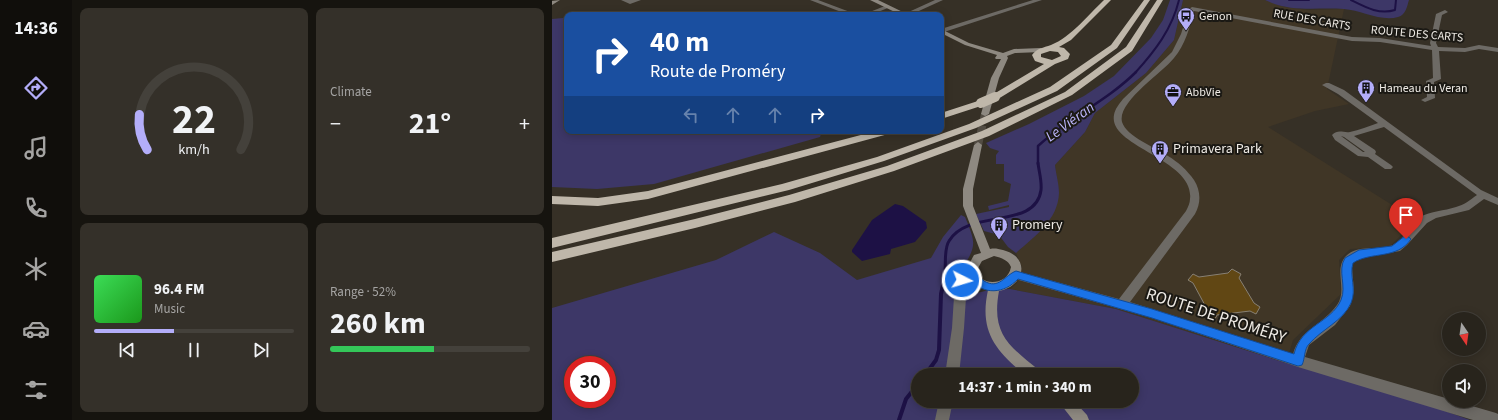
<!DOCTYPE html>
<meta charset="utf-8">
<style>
:root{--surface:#28241c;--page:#343029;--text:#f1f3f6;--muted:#a5a4a3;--line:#44413b;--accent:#b3adf9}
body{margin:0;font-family:"Source Sans 3",sans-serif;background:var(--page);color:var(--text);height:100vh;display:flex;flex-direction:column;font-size:15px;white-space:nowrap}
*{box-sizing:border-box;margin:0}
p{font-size:13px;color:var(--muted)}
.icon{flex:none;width:22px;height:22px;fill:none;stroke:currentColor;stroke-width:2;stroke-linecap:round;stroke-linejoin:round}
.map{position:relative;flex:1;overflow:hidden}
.side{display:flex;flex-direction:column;gap:8px;padding:8px;background:#16140f;width:480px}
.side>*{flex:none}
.guide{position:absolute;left:12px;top:12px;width:380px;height:122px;border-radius:8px;box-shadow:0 2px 10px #0003,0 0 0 1px var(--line);background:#1a4fa0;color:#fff;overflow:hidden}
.needle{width:26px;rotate:167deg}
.tools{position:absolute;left:890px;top:312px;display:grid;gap:8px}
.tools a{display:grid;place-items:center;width:44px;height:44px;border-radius:50%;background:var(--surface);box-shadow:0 2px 10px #0003,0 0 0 1px var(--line);font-size:20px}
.speed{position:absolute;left:12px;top:356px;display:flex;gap:8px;font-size:20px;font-weight:700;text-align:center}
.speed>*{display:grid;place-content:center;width:52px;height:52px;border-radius:50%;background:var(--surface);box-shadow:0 2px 10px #0003,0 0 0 1px var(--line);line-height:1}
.speed .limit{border:6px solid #d22;background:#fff;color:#111}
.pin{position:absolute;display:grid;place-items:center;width:34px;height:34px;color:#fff;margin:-41px -17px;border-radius:50% 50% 50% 0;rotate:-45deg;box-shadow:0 0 4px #0007}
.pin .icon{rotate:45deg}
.me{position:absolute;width:44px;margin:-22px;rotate:95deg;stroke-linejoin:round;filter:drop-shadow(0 0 3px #0008)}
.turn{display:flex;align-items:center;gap:14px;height:84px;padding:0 20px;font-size:18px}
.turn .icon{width:52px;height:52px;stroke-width:2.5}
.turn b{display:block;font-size:28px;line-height:34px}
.lanes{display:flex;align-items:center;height:38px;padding:0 20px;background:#0003;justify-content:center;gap:20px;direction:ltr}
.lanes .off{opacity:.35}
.big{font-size:30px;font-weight:700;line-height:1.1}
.side .tile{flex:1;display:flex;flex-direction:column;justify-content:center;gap:6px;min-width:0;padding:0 14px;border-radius:8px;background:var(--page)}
.side .dial{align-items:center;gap:0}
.dial svg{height:104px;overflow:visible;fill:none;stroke:var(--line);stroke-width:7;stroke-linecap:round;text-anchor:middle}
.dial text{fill:var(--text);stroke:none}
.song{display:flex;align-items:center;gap:12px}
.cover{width:48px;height:48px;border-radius:6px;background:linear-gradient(135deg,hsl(130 70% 55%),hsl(120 70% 35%))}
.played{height:4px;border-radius:2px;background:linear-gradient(90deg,var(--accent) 40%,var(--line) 40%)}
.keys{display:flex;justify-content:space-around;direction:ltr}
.heat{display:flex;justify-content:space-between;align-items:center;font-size:22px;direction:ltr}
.charge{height:6px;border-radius:3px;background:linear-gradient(90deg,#34c759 52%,var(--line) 0)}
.side .tiles{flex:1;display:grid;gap:8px;grid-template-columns:repeat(2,1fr)}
.trip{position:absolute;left:359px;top:368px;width:228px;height:40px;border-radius:20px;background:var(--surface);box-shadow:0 2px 10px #0003,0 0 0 1px var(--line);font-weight:700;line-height:40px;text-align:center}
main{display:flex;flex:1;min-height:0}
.tab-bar{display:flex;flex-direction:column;width:72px;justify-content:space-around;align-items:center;background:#100e0b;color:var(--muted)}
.tab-bar .icon{width:28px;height:28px}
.tab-bar .current{color:var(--accent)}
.tab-bar b{font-size:18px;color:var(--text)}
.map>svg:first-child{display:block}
</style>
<main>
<nav class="tab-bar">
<b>14:36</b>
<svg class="icon current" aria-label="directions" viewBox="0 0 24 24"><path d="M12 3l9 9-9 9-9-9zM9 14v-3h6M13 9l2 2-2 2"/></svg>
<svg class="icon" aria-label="music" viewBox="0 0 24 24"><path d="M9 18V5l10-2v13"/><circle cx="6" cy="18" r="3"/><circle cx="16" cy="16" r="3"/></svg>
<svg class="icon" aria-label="phone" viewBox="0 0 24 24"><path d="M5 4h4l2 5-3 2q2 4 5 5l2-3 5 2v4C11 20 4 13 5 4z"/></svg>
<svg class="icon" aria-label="climate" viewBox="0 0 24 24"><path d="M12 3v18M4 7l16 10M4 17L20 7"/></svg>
<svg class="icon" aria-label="car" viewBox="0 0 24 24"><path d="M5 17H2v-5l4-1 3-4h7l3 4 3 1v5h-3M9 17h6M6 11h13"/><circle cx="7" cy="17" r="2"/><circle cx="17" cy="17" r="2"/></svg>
<svg class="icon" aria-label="filters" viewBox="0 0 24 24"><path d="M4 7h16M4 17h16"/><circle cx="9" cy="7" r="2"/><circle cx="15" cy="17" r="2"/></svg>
</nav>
<section class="side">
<div class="tiles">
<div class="tile dial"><svg viewBox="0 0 100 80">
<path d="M14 69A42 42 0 1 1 86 69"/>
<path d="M14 69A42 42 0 0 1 8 42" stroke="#b3adf9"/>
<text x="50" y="56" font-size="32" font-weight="700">22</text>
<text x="50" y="72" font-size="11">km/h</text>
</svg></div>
<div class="tile"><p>Climate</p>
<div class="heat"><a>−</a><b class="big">21°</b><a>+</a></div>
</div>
<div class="tile">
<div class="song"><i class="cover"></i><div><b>96.4 FM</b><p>Music</p></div></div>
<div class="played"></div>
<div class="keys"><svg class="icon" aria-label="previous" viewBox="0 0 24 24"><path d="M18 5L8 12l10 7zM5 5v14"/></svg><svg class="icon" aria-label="pause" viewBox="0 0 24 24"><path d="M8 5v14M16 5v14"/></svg><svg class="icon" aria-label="next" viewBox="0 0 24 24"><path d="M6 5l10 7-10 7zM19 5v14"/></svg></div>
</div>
<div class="tile"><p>Range · 52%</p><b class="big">260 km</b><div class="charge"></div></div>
</div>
</section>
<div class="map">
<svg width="946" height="420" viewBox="0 0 946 420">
<rect width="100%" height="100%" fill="#363026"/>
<path fill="#403626" d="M 631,0 L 713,0 L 733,7 L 756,10 L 792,9 L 775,89 L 797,104 L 763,111 L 716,127 L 864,220 L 837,247 L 798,249 L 787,260 L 789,294 L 741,340 L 734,363 L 564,309 L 458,289 L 465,283 L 470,267 L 464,253 L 486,233 L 507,192 L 503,165 L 533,132 L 543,113 L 594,73 L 622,40 Z"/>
<path fill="#3d3767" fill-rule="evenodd" d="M 618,0 L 631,0 L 622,40 L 594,73 L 543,113 L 533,132 L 503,165 C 504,174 507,184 507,193 C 506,220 483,236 464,253 L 456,247 L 447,235 L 432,231 L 424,214 L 457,207 L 457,205 L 437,210 L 436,206 L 456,201 L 459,184 L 452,181 L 452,164 L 444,164 L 444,155 L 447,151 L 438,148 L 434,143 L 477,124 L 532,96 L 562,76 L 599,38 L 611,20 Z
M 713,0 L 857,0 C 855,6 854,15 846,17 C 829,22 809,10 792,9 C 763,7 741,13 713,0 Z
M 11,18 L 15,18 L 15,131 L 270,131 L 268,137 L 102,184 L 45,189 L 0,187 L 0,19 Z
M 409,215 L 413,217 C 424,243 425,246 409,270 L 421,294 L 437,290 L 458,289 L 564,309 L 734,363 L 863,400 L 918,420 L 0,420 L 0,308 L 164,260 L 222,232 L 268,253 L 305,280 L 379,258 L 391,237 ZM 21,365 L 55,365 L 55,399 L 21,399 ZM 366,375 L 580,375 L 580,401 L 366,401 Z"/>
<path fill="#1d1145" d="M 343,204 L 351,206 L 374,222 L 375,228 L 363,242 L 339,249 L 338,254 L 310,261 L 300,252 L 300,250 L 320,220 Z"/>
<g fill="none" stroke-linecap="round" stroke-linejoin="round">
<path stroke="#1d1145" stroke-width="2" d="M 737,0 L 757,0
M 799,0 C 813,7 827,15 843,10 L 844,0
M 583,73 C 603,51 620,29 627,0"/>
<path stroke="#1d1145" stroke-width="2.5" d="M 486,164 L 486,146 C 516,118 555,101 584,72"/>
<path stroke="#1d1145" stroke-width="3" d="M 392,277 C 395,267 391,250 397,241 C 417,208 484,230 489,190 C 490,181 487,172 486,163"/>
<path stroke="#1d1145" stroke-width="4" d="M 373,375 L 384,360 L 387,350 L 389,294 L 393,276
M 347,420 L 354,399 L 366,384"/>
</g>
<path fill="#614714" stroke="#878074" d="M 680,269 L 689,274 L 687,278 L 702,303 L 708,307 L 704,314 L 698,311 L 665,315 L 663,319 L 652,314 L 655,309 L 641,283 L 636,280 L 641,274 L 647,277 L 676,273 Z"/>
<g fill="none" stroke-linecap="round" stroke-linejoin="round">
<path stroke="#524c43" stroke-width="8" stroke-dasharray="8 4" stroke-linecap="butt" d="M 426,145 L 433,114"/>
<path fill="#6d6a65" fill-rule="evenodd" d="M 69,0 L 89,0 L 78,4 Z
M 258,0 L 266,0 L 306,15 L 297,15 Z
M 383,0 L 391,0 L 358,15 L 350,15 Z
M 481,0 L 490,0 L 389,33 L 389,29 Z
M 333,6 L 338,7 L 319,15 L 310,15 Z
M 640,7 L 800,37 L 828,38 L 879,46 L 878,43 L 884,14 L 893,10 L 896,12 L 890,15 L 884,43 L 886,47 L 913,48 L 927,45 L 946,48 L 946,52 L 927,49 L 913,52 L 887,51 L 889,79 L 882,82 L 883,98 L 873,102 L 869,100 L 875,97 L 874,81 L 881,78 L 880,50 L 828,42 L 800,41 L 642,11 C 638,27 633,45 622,58 C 610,73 565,102 570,122 C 575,137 603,147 616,156 C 626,162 635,170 642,180 C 649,191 649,203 643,214 L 578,302 L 741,354 C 748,329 771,325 785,305 C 796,290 781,270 794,256 C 806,244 826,251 841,245 C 853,239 857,224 868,217 C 879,211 892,211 904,207 C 912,205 918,200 925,195 L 832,127 L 802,136 L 823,150 L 824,152 L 823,154 L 839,165 L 841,167 L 839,169 L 833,169 L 816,157 L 806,156 L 783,140 L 780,135 C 786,129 791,133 798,132 C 807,130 817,126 826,123 L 786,94 L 770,85 L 774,83 L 777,83 L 792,90 L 929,190 L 946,198 L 946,205 L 932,199 L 917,210 L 884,218 L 875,223 L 855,245 L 848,251 L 805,259 L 801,263 L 800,268 L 802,291 L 798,306 L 783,325 L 757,345 L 753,357 L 897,399 L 897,401 L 903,401 L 944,413 L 946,414 L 946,420 L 921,420 L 746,367 L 600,318 L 460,278 L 458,275 L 460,272 L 464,271 L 567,299 L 634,211 C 636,207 638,203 638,199 C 643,159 556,147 562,115 C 563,109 567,104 571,99 L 620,52 L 629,34 L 637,9 ZM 789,136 L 792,137 L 813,152 L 811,152 Z
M 420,270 L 424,271 L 426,274 L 424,277 L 415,282 L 412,328 L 407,375 L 393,375 L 400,328 L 403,281 L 408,274 Z
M 387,401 L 401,401 L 397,420 L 383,420 Z"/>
<path fill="#8e8981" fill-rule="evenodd" d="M 8,0 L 0,5 L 0,1 Z
M 318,0 L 326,0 L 357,15 L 349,15 Z
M 389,29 L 417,43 L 451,53 L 462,49 L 489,48 L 492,50 L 489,52 L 463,53 L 455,56 L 456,58 L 447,78 L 437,114 L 433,116 L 429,114 L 439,78 L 449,59 L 444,59 L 443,58 L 445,55 L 413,45 L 389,33 Z
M 426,142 L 430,145 L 421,189 L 421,206 L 438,249 C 443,248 446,249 451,250 C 479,257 473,286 447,291 C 439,334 457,346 488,371 L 490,375 L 473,375 C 443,350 427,331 436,290 C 426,288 412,282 415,270 C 416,265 420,259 422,255 L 429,253 L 411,206 L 411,189 L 422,145 ZM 442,256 C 450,258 456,260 459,267 C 455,289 423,284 426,270 C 426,267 429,263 430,261 Z
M 506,401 L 522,401 L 535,415 L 537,420 L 521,420 Z"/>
<path fill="#bfb7aa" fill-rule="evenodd" d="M 552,0 L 559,0 L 519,40 L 507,47 L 512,48 L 518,54 L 516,59 L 503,64 L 446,99 L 440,99 L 440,95 L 492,64 L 483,61 L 480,55 C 485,48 491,48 499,45 C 519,37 536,15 552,0 ZM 498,51 L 506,52 L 509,56 L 500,60 L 489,57 L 489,54 Z
M 592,0 L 598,0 L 565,48 L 505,91 L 424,128 L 332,161 L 237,190 L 0,248 L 0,238 L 230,184 L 325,157 L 417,124 L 498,87 L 559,45 Z
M 605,0 L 611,0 L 580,51 L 520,95 L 437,136 L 342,171 L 243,202 L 143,228 L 0,262 L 0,252 L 143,219 L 237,195 L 335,166 L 430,131 L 513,92 L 574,47 Z
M 429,100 L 432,101 L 432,105 L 389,119 L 389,113 Z
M 324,131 L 341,131 L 340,133 L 96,199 L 46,206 L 0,204 L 0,196 L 46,198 L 96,191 Z"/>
<path stroke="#bfb7aa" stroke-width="10" d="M 429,103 L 443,97"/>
</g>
<path fill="#1a73e8" stroke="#114b97" d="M 854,235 L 859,239 C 845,260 819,251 801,263 C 797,276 805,289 799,303 C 791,321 770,329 757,344 C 752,349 753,359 750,365 L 746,366 L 600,318 L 466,279 C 452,294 432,295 418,280 L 410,284 L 405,280 L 407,277 L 420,270 C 425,272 427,277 432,281 C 447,290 453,275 464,271 L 600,309 L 742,354 C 749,325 779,323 789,300 C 795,286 785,271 793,258 L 807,250 L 840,246 Z"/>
<defs>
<g id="bus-pin" transform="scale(0.9)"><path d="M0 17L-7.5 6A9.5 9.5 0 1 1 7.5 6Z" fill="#b3adf9" stroke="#1b1914"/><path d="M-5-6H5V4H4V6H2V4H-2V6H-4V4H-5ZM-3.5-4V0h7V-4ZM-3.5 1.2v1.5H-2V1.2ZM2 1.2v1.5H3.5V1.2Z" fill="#111"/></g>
<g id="building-pin" transform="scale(0.9)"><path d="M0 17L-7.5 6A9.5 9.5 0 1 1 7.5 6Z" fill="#b3adf9" stroke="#1b1914"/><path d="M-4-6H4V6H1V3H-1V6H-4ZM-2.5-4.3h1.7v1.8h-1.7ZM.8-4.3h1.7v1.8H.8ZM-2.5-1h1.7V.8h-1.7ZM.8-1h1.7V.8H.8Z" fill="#111"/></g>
<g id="office-pin" transform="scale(0.9)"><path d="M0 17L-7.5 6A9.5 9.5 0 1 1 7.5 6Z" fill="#b3adf9" stroke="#1b1914"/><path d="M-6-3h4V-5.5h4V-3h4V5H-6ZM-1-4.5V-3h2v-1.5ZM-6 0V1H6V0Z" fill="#111"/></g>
</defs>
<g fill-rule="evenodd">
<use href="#bus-pin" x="634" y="16"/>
<use href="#building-pin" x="814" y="88"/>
<use href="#office-pin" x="621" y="92"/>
<use href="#building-pin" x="608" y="149"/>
<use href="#building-pin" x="447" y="225"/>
</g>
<g text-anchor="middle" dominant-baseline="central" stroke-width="4" stroke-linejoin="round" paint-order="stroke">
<g font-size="12" fill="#efebe5" stroke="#1b1914" text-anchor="start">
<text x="647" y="16">Genon</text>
<text x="827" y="88">Hameau du Veran</text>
<text x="634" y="92">AbbVie</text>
</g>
<g font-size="12" fill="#efebe5" stroke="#1b1914">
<text transform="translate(760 20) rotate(10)">RUE DES CARTS</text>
<text transform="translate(865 34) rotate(5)">ROUTE DES CARTS</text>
</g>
<g font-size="14" fill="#efebe5" stroke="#1b1914" text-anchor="start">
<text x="621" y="149">Primavera Park</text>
<text x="460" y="225">Promery</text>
</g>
<g font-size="15" font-style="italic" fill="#bcb6fd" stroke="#1b1914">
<text transform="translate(518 122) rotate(-36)">Le Viéran</text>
</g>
<g font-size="17" fill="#efebe5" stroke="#1b1914">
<text transform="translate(664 316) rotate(18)">ROUTE DE PROMÉRY</text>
</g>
</g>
</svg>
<div class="tools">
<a><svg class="needle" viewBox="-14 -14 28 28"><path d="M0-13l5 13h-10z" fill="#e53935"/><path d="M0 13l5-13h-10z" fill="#a5a4a3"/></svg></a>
<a><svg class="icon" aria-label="sound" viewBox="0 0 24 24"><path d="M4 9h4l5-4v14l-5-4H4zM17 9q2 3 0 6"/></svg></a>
</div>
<div class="speed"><div class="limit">30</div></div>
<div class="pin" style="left:854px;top:239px;background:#d93025"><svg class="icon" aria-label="arrive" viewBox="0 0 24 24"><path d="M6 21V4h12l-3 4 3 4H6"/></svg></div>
<svg class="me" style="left:410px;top:280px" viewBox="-20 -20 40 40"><circle r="17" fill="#1a73e8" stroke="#fff" stroke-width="3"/><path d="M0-11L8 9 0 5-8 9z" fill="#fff"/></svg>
<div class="trip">14:37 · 1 min · 340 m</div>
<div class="guide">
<div class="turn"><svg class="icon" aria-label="right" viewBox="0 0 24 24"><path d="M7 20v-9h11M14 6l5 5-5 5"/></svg><div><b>40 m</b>Route de Proméry</div></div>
<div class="lanes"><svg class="icon off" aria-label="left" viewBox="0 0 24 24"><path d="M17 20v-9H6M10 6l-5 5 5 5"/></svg><svg class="icon off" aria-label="ahead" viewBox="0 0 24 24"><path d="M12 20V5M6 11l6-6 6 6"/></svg><svg class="icon off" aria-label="ahead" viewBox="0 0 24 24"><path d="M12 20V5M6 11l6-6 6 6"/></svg><svg class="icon" aria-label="right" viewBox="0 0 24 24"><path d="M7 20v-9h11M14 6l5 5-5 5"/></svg></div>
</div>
</div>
</main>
